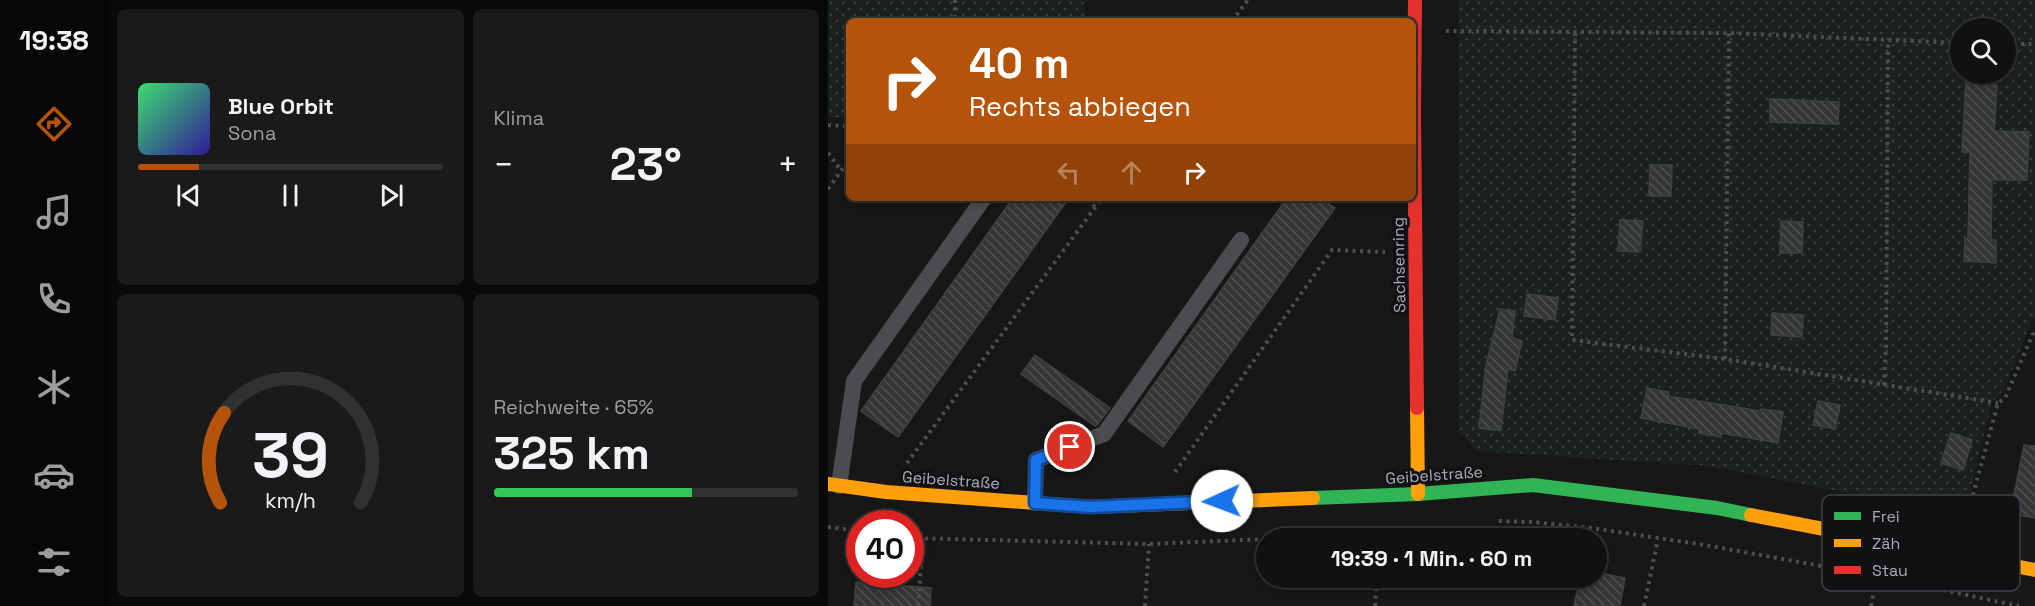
<!DOCTYPE html>
<html lang="de">
<meta charset="utf-8">
<style>
:root{--surface:#111;--page:#1a1a1a;--text:#f1f3f6;--muted:#9c9d9f;--line:#303131;--accent:#b45309}
body{margin:0;font-family:"Space Grotesk",sans-serif;background:var(--page);color:var(--text);height:100vh;display:flex;flex-direction:column;font-size:22px;white-space:nowrap}
*{box-sizing:border-box;margin:0}
p{font-size:20px;color:var(--muted)}
.icon{flex:none;width:33px;height:33px;fill:none;stroke:currentColor;stroke-width:2;stroke-linecap:round;stroke-linejoin:round}
.map{position:relative;flex:1;overflow:hidden}
.panel{display:flex;flex-direction:column;gap:9px;padding:9px;background:#090909;width:720px}
.panel>*{flex:none}
.guide{position:absolute;left:18px;top:18px;width:570px;height:183px;border-radius:9px;box-shadow:0 3px 9px #0003,0 0 0 2px var(--line);background:#b45309;color:#fff;overflow:hidden}
.fabs{position:absolute;left:1122px;top:18px;display:grid;gap:12px}
.fabs a{display:grid;place-items:center;width:66px;height:66px;border-radius:50%;background:var(--surface);box-shadow:0 3px 9px #0003,0 0 0 2px var(--line);font-size:30px}
.speed{position:absolute;left:18px;top:510px;display:flex;gap:12px;font-size:30px;font-weight:700;text-align:center}
.speed>*{display:grid;place-content:center;width:78px;height:78px;border-radius:50%;background:var(--surface);box-shadow:0 3px 9px #0003,0 0 0 2px var(--line);line-height:1}
.speed .limit{border:9px solid #d22;background:#fff;color:#111}
.pin{position:absolute;display:grid;place-items:center;width:51px;height:51px;color:#fff;margin:-26px;border:3px solid #fff;border-radius:50%;box-shadow:0 2px 6px #0007}
.me{position:absolute;width:66px;margin:-33px;rotate:268deg;stroke-linejoin:round;filter:drop-shadow(0 0 4px #0008)}
.turn{display:flex;align-items:center;gap:21px;height:126px;padding:0 24px;font-size:27px}
.turn .icon{width:78px;height:78px;stroke-width:2.5}
.turn b{display:block;font-size:42px;line-height:51px}
.lanes{display:flex;align-items:center;height:57px;padding:0 24px;background:#0003;justify-content:center;gap:30px;direction:ltr}
.lanes .off{opacity:.35}
.big{font-size:45px;font-weight:800;line-height:1.1}
.panel .widget{flex:1;display:flex;flex-direction:column;justify-content:center;gap:9px;min-width:0;padding:0 21px;border-radius:9px;background:var(--page)}
.panel .dial{align-items:center;gap:0}
.dial svg{height:156px;overflow:visible;fill:none;stroke:var(--line);stroke-width:7;stroke-linecap:round;text-anchor:middle}
.dial text{fill:var(--text);stroke:none}
.song{display:flex;align-items:center;gap:18px}
.cover{width:72px;height:72px;border-radius:9px;background:linear-gradient(135deg,hsl(140 70% 55%),hsl(250 70% 35%))}
.played{height:6px;border-radius:3px;background:linear-gradient(90deg,var(--accent) 20%,var(--line) 20%)}
.keys{display:flex;justify-content:space-around;direction:ltr}
.heat{display:flex;justify-content:space-between;align-items:center;font-size:33px;direction:ltr}
.charge{height:9px;border-radius:4px;background:linear-gradient(90deg,#34c759 65%,var(--line) 0)}
.panel .tiles{flex:1;display:grid;gap:9px;grid-template-columns:repeat(2,1fr)}
.trip{position:absolute;left:428px;top:528px;width:351px;height:60px;border-radius:30px;background:var(--surface);box-shadow:0 3px 9px #0003,0 0 0 2px var(--line);font-weight:800;line-height:60px;text-align:center}
main{display:flex;flex:1;min-height:0}
.tab-bar{display:flex;flex-direction:column;width:108px;justify-content:space-around;align-items:center;background:#070707;color:var(--muted)}
.tab-bar .icon{width:42px;height:42px}
.tab-bar .on{color:var(--accent)}
.tab-bar b{font-size:27px;color:var(--text)}
.map>svg:first-child{display:block}
</style>
<main>
<nav class="tab-bar">
<b>19:38</b>
<svg class="icon on" aria-label="directions" viewBox="0 0 24 24"><path d="M12 3l9 9-9 9-9-9zM9 14v-3h6M13 9l2 2-2 2"/></svg>
<svg class="icon" aria-label="music" viewBox="0 0 24 24"><path d="M9 18V5l10-2v13"/><circle cx="6" cy="18" r="3"/><circle cx="16" cy="16" r="3"/></svg>
<svg class="icon" aria-label="phone" viewBox="0 0 24 24"><path d="M5 4h4l2 5-3 2q2 4 5 5l2-3 5 2v4C11 20 4 13 5 4z"/></svg>
<svg class="icon" aria-label="climate" viewBox="0 0 24 24"><path d="M12 3v18M4 7l16 10M4 17L20 7"/></svg>
<svg class="icon" aria-label="car" viewBox="0 0 24 24"><path d="M5 17H2v-5l4-1 3-4h7l3 4 3 1v5h-3M9 17h6M6 11h13"/><circle cx="7" cy="17" r="2"/><circle cx="17" cy="17" r="2"/></svg>
<svg class="icon" aria-label="filters" viewBox="0 0 24 24"><path d="M4 7h16M4 17h16"/><circle cx="9" cy="7" r="2"/><circle cx="15" cy="17" r="2"/></svg>
</nav>
<section class="panel">
<div class="tiles">
<div class="widget">
<div class="song"><i class="cover"></i><div><b>Blue Orbit</b><p>Sona</p></div></div>
<div class="played"></div>
<div class="keys"><svg class="icon" aria-label="previous" viewBox="0 0 24 24"><path d="M18 5L8 12l10 7zM5 5v14"/></svg><svg class="icon" aria-label="pause" viewBox="0 0 24 24"><path d="M8 5v14M16 5v14"/></svg><svg class="icon" aria-label="next" viewBox="0 0 24 24"><path d="M6 5l10 7-10 7zM19 5v14"/></svg></div>
</div>
<div class="widget"><p>Klima</p>
<div class="heat"><a>−</a><b class="big">23°</b><a>+</a></div>
</div>
<div class="widget dial"><svg viewBox="0 0 100 80">
<path d="M14 69A42 42 0 1 1 86 69"/>
<path d="M14 69A42 42 0 0 1 16 23" stroke="#b45309"/>
<text x="50" y="56" font-size="32" font-weight="700">39</text>
<text x="50" y="72" font-size="11">km/h</text>
</svg></div>
<div class="widget"><p>Reichweite · 65%</p><b class="big">325 km</b><div class="charge"></div></div>
</div>
</section>
<div class="map">
<svg width="1207" height="606" viewBox="0 0 1207 606">
<defs>
<pattern id="garden-dots" width="8" height="8" patternUnits="userSpaceOnUse" patternTransform="scale(1.5)"><rect width="8" height="8" fill="#1b211c"/><path d="M2 2h.1M6 6h.1" fill="none" stroke="#393f3b" stroke-width="1.8" stroke-linecap="round"/></pattern>
<pattern id="building-back-hatch" width="6" height="6" patternUnits="userSpaceOnUse" patternTransform="scale(1.5)"><rect width="6" height="6" fill="#343537"/><path d="M-1 5l2 2M0 0l6 6M5-1l2 2" fill="none" stroke="#4f5052"/></pattern>
</defs>
<rect width="100%" height="100%" fill="#171717"/>
<path fill="url(#garden-dots)" fill-rule="evenodd" d="M 0,0 L 256,0 L 257,21 L 21,21 L 21,118 L 0,117 Z
M 630,0 L 1207,0 L 1207,314 L 1176,390 L 1164,402 L 1136,516 L 882,466 L 649,451 L 631,430 ZM 1132,28 L 1178,28 L 1178,74 L 1132,74 Z"/>
<path fill="url(#building-back-hatch)" stroke="#3f4043" stroke-width="1.5" d="M 1138,83 L 1169,85 L 1166,131 L 1201,132 L 1199,180 L 1164,180 L 1163,240 L 1168,240 L 1168,263 L 1136,261 L 1137,239 L 1140,239 L 1142,152 L 1134,152 Z
M 942,99 L 1011,102 L 1010,124 L 942,122 Z
M 822,165 L 844,165 L 843,196 L 821,196 Z
M 185,198 L 241,198 L 70,437 L 33,411 Z
M 459,198 L 492,198 L 507,208 L 335,447 L 300,421 Z
M 792,220 L 815,221 L 812,252 L 790,251 Z
M 953,221 L 975,222 L 974,253 L 952,253 Z
M 699,294 L 730,298 L 727,320 L 696,316 Z
M 672,309 L 687,311 L 684,338 L 694,341 L 687,371 L 680,369 L 673,431 L 651,428 L 658,365 Z
M 944,313 L 975,315 L 974,337 L 943,335 Z
M 207,355 L 282,408 L 269,425 L 267,426 L 193,374 Z
M 819,388 L 841,392 L 840,396 L 932,411 L 933,409 L 955,412 L 950,443 L 894,433 L 893,437 L 871,433 L 871,429 L 813,418 Z
M 990,401 L 1012,405 L 1007,429 L 985,425 Z
M 1123,433 L 1144,440 L 1135,470 L 1113,463 Z
M 1196,445 L 1207,446 L 1207,518 L 1182,514 Z
M 768,572 L 797,578 L 792,606 L 746,606 L 752,578 L 768,578 Z
M 28,582 L 103,588 L 102,606 L 26,606 Z"/>
<g fill="none" stroke-linecap="round" stroke-linejoin="round">
<path stroke="#4d4e52" stroke-width="4" stroke-dasharray="3 4.5" stroke-linecap="butt" d="M 127,0 L 127,21
M 404,21 L 420,0
M 618,31 L 901,33 L 1132,43
M 747,33 L 744,340 L 897,359 L 1170,403
M 1178,44 L 1207,44
M 0,125 L 21,126
M 0,153 L 13,170
M 0,189 L 21,160
M 261,198 L 267,207
M 897,359 L 901,33
M 1056,385 L 1058,344 L 1060,41
M 79,463 L 274,198
M 347,472 L 504,250 L 557,252
M 671,521 L 705,522 L 763,528 L 877,545 L 1049,576 L 1191,606
M 1137,524 L 1170,403 L 1177,398 L 1207,329
M 0,527 L 32,531
M 82,538 L 321,544 L 438,539
M 454,538 L 552,535 L 586,528
M 90,606 L 95,539
M 317,606 L 321,544
M 547,606 L 549,578
M 816,606 L 830,539
M 1043,606 L 1049,574"/>
<path stroke="#4b4c50" stroke-width="16" d="M 11,486 L 26,381 L 156,198
M 207,503 L 208,460 L 276,434 L 413,240"/>
<path stroke="#30b455" stroke-width="14" d="M 485,498 L 590,494 L 705,485 L 889,508 L 923,515"/>
<path stroke="#ff9f0a" stroke-width="14" d="M 589,408 L 590,494
M 0,484 L 58,492 L 263,507 L 485,498
M 923,515 L 1207,570"/>
<path stroke="#e5322d" stroke-width="14" d="M 587,0 L 586,113 L 589,408"/>
</g>
<g fill="none" stroke-linecap="round" stroke-linejoin="round">
<g stroke="#114b97" stroke-width="15">
<path id="route" d="M 242,447 L 208,460 L 207,503 L 262,507 L 394,501"/>
</g>
<use href="#route" stroke="#1a73e8" stroke-width="10"/>
</g>
<g text-anchor="middle" dominant-baseline="central" stroke-width="6" stroke-linejoin="round" paint-order="stroke">
<g font-size="16" fill="#a8adb8" stroke="#111113">
<text transform="translate(571 265) rotate(-91)">Sachsenring</text>
<text transform="translate(606 475) rotate(-4)">Geibelstraße</text>
<text transform="translate(123 480) rotate(4)">Geibelstraße</text>
</g>
</g>
<rect x="994" y="495" width="198" height="96" rx="9" fill="#111113" stroke="#3e4045" stroke-width="1.5"/>
<rect x="1006" y="512" width="27" height="8" fill="#30b455"/>
<rect x="1006" y="539" width="27" height="8" fill="#ff9f0a"/>
<rect x="1006" y="566" width="27" height="8" fill="#e5322d"/>
<g font-size="16" fill="#a8adb8">
<text x="1044" y="522">Frei</text>
<text x="1044" y="549">Zäh</text>
<text x="1044" y="576">Stau</text>
</g>
</svg>
<div class="fabs">
<a><svg class="icon" aria-label="search" viewBox="0 0 24 24"><circle cx="10" cy="10" r="6"/><path d="M15 15l6 6"/></svg></a>
</div>
<div class="speed"><div class="limit">40</div></div>
<div class="pin" style="left:242px;top:447px;background:#d93025"><svg class="icon" aria-label="arrive" viewBox="0 0 24 24"><path d="M6 21V4h12l-3 4 3 4H6"/></svg></div>
<svg class="me" style="left:394px;top:501px" viewBox="-20 -20 40 40"><circle r="19" fill="#fff"/><path d="M0-13L10 11 0 6-10 11z" fill="#1a73e8"/></svg>
<div class="trip">19:39 · 1 Min. · 60 m</div>
<div class="guide">
<div class="turn"><svg class="icon" aria-label="right" viewBox="0 0 24 24"><path d="M7 20v-9h11M14 6l5 5-5 5"/></svg><div><b>40 m</b>Rechts abbiegen</div></div>
<div class="lanes"><svg class="icon off" aria-label="left" viewBox="0 0 24 24"><path d="M17 20v-9H6M10 6l-5 5 5 5"/></svg><svg class="icon off" aria-label="ahead" viewBox="0 0 24 24"><path d="M12 20V5M6 11l6-6 6 6"/></svg><svg class="icon" aria-label="right" viewBox="0 0 24 24"><path d="M7 20v-9h11M14 6l5 5-5 5"/></svg></div>
</div>
</div>
</main>
